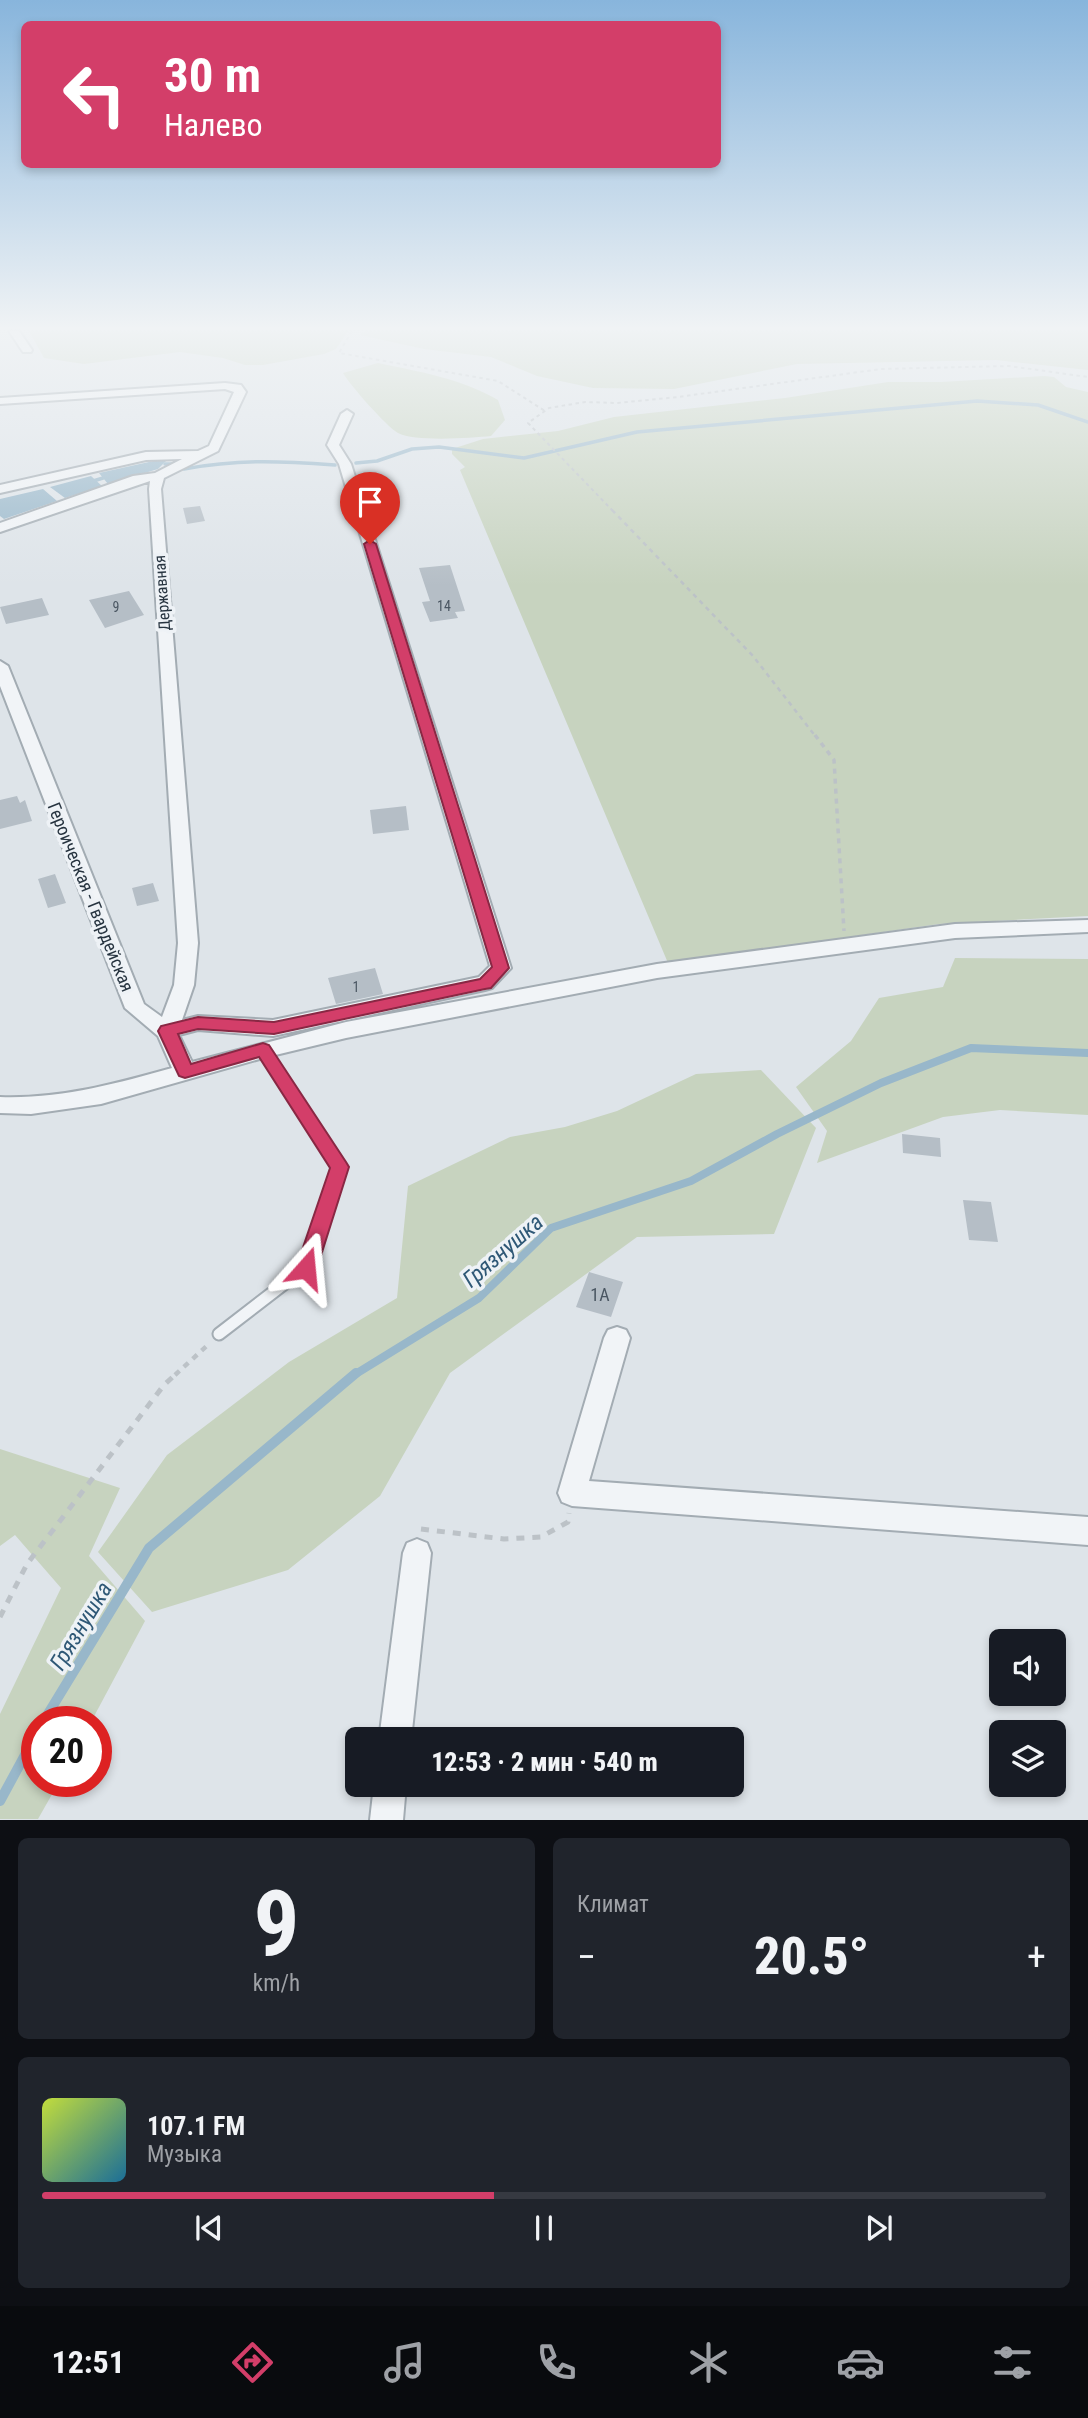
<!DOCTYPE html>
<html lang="ru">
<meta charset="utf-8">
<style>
:root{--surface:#171b24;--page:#20242c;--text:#f1f3f6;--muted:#9ea1a6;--line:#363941;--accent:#d33e69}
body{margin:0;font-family:"Roboto Condensed",sans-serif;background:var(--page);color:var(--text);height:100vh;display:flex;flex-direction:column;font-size:26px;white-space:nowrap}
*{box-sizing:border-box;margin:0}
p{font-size:23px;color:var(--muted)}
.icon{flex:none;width:38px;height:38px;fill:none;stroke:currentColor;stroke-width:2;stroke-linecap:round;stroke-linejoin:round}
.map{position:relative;height:1820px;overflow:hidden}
.sheet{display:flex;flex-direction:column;gap:18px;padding:18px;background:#0d0f14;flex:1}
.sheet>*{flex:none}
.top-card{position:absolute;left:21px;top:21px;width:700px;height:147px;border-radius:10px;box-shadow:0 4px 10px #0003;background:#d33e69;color:#fff;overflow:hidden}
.tools{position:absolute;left:989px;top:1629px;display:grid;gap:14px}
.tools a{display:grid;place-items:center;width:77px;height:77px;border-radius:10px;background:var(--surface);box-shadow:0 4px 10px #0003;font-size:35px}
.speed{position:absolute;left:21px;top:1706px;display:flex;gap:14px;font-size:35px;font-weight:700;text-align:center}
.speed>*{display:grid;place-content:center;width:91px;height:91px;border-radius:50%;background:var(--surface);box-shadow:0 4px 10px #0003;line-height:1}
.speed .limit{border:10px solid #d22;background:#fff;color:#111}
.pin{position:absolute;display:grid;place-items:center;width:60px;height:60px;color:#fff;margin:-72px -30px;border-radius:50% 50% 50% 0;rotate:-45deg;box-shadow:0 0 7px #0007}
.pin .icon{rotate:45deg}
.me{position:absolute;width:77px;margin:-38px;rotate:18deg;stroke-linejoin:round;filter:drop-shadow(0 0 5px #0008)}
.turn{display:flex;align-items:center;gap:24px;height:147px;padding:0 28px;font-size:32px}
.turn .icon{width:91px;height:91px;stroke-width:2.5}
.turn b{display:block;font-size:49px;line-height:60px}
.big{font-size:52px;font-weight:800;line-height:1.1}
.sheet .card{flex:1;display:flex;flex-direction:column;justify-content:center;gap:10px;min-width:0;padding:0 24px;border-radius:10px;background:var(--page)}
.sheet .dial{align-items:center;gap:0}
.dial b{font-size:91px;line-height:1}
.song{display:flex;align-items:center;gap:21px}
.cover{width:84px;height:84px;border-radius:10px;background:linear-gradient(135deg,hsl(70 70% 55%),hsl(200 70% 35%))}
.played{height:7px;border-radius:4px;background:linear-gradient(90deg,var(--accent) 45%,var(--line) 45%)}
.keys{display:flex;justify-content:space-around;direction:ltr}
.heat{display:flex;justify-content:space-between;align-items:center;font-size:38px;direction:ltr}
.sheet .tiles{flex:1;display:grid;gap:18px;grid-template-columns:1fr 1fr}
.card:last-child{grid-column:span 2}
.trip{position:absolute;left:345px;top:1727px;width:399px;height:70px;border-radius:10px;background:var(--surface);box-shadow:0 4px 10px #0003;font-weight:800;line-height:70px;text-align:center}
.menu{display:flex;height:112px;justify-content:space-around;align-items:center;background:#090b0e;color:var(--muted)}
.menu .icon{width:49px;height:49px}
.menu .active{color:var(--accent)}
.menu b{font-size:32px;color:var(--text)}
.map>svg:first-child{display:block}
</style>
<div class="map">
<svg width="1088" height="1820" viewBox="0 0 1088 1820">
<rect width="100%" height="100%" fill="#dee4e9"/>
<path fill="#c7d3bf" d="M 29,331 L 348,331 L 336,349 L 324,354 L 263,365 L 245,365 L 223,358 L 180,352 L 84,364 L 44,358 Z
M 365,331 L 1088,331 L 1088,370 L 996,360 L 797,364 L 674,389 L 593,388 L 537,376 L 491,357 L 424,349 L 360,335 Z
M 378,363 C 420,372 460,378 498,400 L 505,420 L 491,436 C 471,438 415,442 398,433 C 386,426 350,385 343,373 Z
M 1044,376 L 1054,377 L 1066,387 L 1088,392 L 1088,916 L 939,924 L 668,963 L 460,470 L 465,467 L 452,454 L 452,449 L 483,439 L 558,431 L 614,417 L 785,398 L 888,382 L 941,382 Z
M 955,958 L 1088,959 L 1088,1115 L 1000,1110 L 943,1117 L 817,1163 L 827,1131 L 796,1087 L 851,1041 L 879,998 L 943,987 Z
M 761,1070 L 816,1128 L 774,1234 L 637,1237 L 450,1373 L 380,1496 L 288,1570 L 152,1612 L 98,1552 L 167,1455 L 289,1362 L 397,1298 L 408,1186 L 510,1137 L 565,1127 L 617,1111 L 696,1074 Z
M 0,1449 L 120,1488 L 89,1556 L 145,1621 L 91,1722 L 37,1722 L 37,1782 L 59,1782 L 38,1819 L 0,1819 L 0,1714 L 61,1588 L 15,1535 L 0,1546 Z"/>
<path fill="#98b7ca" d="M 158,460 L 166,461 L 158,469 L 108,484 L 99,473 Z
M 91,476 L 102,486 L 65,498 L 50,487 Z
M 43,489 L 57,501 L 4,519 L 0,516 L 0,499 Z"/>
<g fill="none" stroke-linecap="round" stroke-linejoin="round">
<path stroke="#98b7ca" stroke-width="3.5" d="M 356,463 L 377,461 L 412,449 L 439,447 L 524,458 L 637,432 L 977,401 L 1038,405 L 1088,422
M 165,464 L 174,464
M 184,469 C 239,459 280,461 335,465
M 90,482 L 103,478"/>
<path stroke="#98b7ca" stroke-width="8" d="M 354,1375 L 479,1298 L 551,1228 L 691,1181 L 777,1134 L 881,1083 L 971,1048 L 1088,1053"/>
<path stroke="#98b7ca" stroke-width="10" d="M 43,1722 L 149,1548 L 356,1373
M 0,1801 L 37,1733"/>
</g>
<path fill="#b5bec6" d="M 200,506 L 205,521 L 187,524 L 183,508 Z
M 450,565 L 465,611 L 455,612 L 458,618 L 430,622 L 422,602 L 430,601 L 419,568 Z
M 129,591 L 144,615 L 105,628 L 89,600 Z
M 42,598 L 49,615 L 6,624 L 0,607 Z
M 17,796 L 20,803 L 25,800 L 32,821 L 0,829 L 0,800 Z
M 406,806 L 409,830 L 373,834 L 370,810 Z
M 55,874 L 66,903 L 48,908 L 38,879 Z
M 153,883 L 159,901 L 137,906 L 132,888 Z
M 375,968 L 383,994 L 336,1004 L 328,978 Z
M 902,1134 L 940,1138 L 941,1157 L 903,1153 Z
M 963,1200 L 991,1202 L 998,1242 L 969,1240 Z
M 589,1272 L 623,1282 L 611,1317 L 576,1307 Z"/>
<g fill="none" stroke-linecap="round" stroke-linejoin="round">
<g stroke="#a3acb3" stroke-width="15">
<path id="service" d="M 219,1334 L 306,1267 L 339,1167 L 263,1050"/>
</g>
<g stroke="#a3acb3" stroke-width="4">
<path id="minor" d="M 9,331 L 19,331 L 32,350 L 31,352 L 23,352 Z
M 225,383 L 241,385 L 246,392 L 218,451 L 164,478 L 161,489 L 198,943 L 194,985 L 182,1020 L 198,1016 L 273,1020 L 479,977 L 490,966 L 339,464 L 327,445 L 341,414 L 347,410 L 353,414 L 339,445 L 351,464 L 511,968 L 492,988 L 485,990 L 273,1036 L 198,1030 L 179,1035 L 192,1062 L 346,1022 L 657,964 L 955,924 L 1088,920 L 1088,932 L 955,938 L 657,978 L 346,1038 L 263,1058 L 101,1104 L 31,1114 L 0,1113 L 0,1097 C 60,1099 115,1084 172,1068 L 158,1036 L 125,1008 L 0,686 L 0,661 L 8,666 L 144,1004 L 162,1017 L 174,985 L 178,943 L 149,489 L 150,481 L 0,532 L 0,523 L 133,476 L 155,473 L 182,459 L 146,460 L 0,493 L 0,485 L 146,452 L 198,451 L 209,446 L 234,392 L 225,389 L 0,404 L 0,398 Z
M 617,1327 L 626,1330 L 630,1338 L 589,1481 L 1088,1517 L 1088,1545 L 572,1506 L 562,1502 L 558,1493 L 604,1338 L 608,1330 Z
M 417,1539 L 427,1543 L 431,1553 L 411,1740 L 379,1740 L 403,1553 L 407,1543 Z
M 374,1785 L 406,1785 L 403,1820 L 370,1820 Z"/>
</g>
<path stroke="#bcc2c7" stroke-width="2" stroke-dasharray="3.5 3.5" stroke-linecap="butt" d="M 352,331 L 339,353 L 498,381 L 545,411
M 613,511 L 528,423 L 549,408 L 585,402 L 617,403 L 678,397 L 881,369 L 1009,366 L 1088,377"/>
<path stroke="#bcc2c7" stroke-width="2.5" stroke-dasharray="4.5 4.5" stroke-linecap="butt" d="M 612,510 L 753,656 L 816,737"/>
<path stroke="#bcc2c7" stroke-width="3.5" stroke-dasharray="5 5" stroke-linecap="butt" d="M 815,735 L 834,760 L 844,931"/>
<path stroke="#bcc2c7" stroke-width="4.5" stroke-dasharray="6 6" stroke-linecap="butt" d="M 175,1375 L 210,1343"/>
<path stroke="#bcc2c7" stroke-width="5" stroke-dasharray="8 8" stroke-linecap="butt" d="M 421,1529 L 504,1539 L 541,1537 L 568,1522 L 569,1513
M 0,1617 L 27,1564 L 164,1385 L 177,1373"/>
<use href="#service" stroke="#f1f4f7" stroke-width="11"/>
<use href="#minor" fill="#f1f4f7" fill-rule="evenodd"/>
</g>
<linearGradient id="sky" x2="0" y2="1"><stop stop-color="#88b5dc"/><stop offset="0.56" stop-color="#f0f3f5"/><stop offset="1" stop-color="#f0f3f5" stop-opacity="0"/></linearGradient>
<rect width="1088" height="586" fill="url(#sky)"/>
<path fill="#d33e69" stroke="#892844" stroke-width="2" d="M 370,540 L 376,544 L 509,968 L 491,988 L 485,989 L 274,1034 L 198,1029 L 178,1034 L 191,1064 L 263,1043 L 269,1045 L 346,1162 L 349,1167 L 317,1268 L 314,1274 L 306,1276 L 299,1274 L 296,1268 L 330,1168 L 259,1057 L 185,1078 L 179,1076 L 158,1031 L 161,1026 L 198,1017 L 274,1022 L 480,979 L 492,967 L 364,544 Z"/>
<g text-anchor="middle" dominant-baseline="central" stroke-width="7" stroke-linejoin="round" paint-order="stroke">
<g font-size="14" fill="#4a5662">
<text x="444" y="606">14</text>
<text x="116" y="607">9</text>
<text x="356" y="987">1</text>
</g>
<g font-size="16" fill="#273440" stroke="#eef2f6">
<text transform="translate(162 593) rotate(-94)">Державная</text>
</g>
<g font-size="18" fill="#273440" stroke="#eef2f6">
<text transform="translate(91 897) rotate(68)">Героическая - Гвардейская</text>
</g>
<g font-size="18" fill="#4a5662">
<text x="600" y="1294">1А</text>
</g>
<g font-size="23" font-style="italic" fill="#2f5876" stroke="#eef2f6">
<text transform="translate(503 1251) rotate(-41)">Грязнушка</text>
<text transform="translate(81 1626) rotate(-59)">Грязнушка</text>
</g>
</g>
</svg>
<div class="tools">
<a><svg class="icon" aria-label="sound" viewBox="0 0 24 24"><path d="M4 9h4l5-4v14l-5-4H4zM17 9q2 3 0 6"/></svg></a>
<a><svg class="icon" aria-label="layers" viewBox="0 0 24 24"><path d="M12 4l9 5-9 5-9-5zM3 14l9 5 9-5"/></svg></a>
</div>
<div class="speed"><div class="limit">20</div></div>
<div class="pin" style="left:370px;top:544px;background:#d93025"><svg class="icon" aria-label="arrive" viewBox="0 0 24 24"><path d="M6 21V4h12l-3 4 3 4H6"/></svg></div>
<svg class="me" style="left:306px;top:1268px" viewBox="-20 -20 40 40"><path d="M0-17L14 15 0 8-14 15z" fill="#d33e69" stroke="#fff" stroke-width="4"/></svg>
<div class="trip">12:53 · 2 мин · 540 m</div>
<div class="top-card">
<div class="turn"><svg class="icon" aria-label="left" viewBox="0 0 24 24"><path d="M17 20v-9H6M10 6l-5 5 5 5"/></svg><div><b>30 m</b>Налево</div></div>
</div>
</div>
<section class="sheet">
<div class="tiles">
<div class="card dial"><b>9</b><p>km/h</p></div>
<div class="card"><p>Климат</p>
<div class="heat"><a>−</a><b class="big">20.5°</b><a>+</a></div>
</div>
<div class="card">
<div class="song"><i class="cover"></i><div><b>107.1 FM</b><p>Музыка</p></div></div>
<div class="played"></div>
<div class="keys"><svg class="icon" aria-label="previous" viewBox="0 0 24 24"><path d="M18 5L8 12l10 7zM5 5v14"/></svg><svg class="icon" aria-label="pause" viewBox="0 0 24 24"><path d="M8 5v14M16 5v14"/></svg><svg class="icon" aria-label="next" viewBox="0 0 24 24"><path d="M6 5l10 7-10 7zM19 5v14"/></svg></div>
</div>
</div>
</section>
<nav class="menu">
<b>12:51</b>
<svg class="icon active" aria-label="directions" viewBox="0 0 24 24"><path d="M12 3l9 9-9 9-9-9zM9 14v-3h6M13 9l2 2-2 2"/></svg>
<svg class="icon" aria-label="music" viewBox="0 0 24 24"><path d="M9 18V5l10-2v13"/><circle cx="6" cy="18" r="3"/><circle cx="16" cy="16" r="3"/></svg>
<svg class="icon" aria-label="phone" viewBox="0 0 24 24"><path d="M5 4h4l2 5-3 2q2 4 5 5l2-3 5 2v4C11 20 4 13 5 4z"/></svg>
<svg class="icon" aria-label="climate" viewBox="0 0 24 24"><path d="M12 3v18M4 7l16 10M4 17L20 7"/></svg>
<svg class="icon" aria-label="car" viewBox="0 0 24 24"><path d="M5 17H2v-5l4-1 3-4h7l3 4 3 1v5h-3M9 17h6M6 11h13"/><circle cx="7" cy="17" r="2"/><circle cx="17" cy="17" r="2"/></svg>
<svg class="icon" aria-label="filters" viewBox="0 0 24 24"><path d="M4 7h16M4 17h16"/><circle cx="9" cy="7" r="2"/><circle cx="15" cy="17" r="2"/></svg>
</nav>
